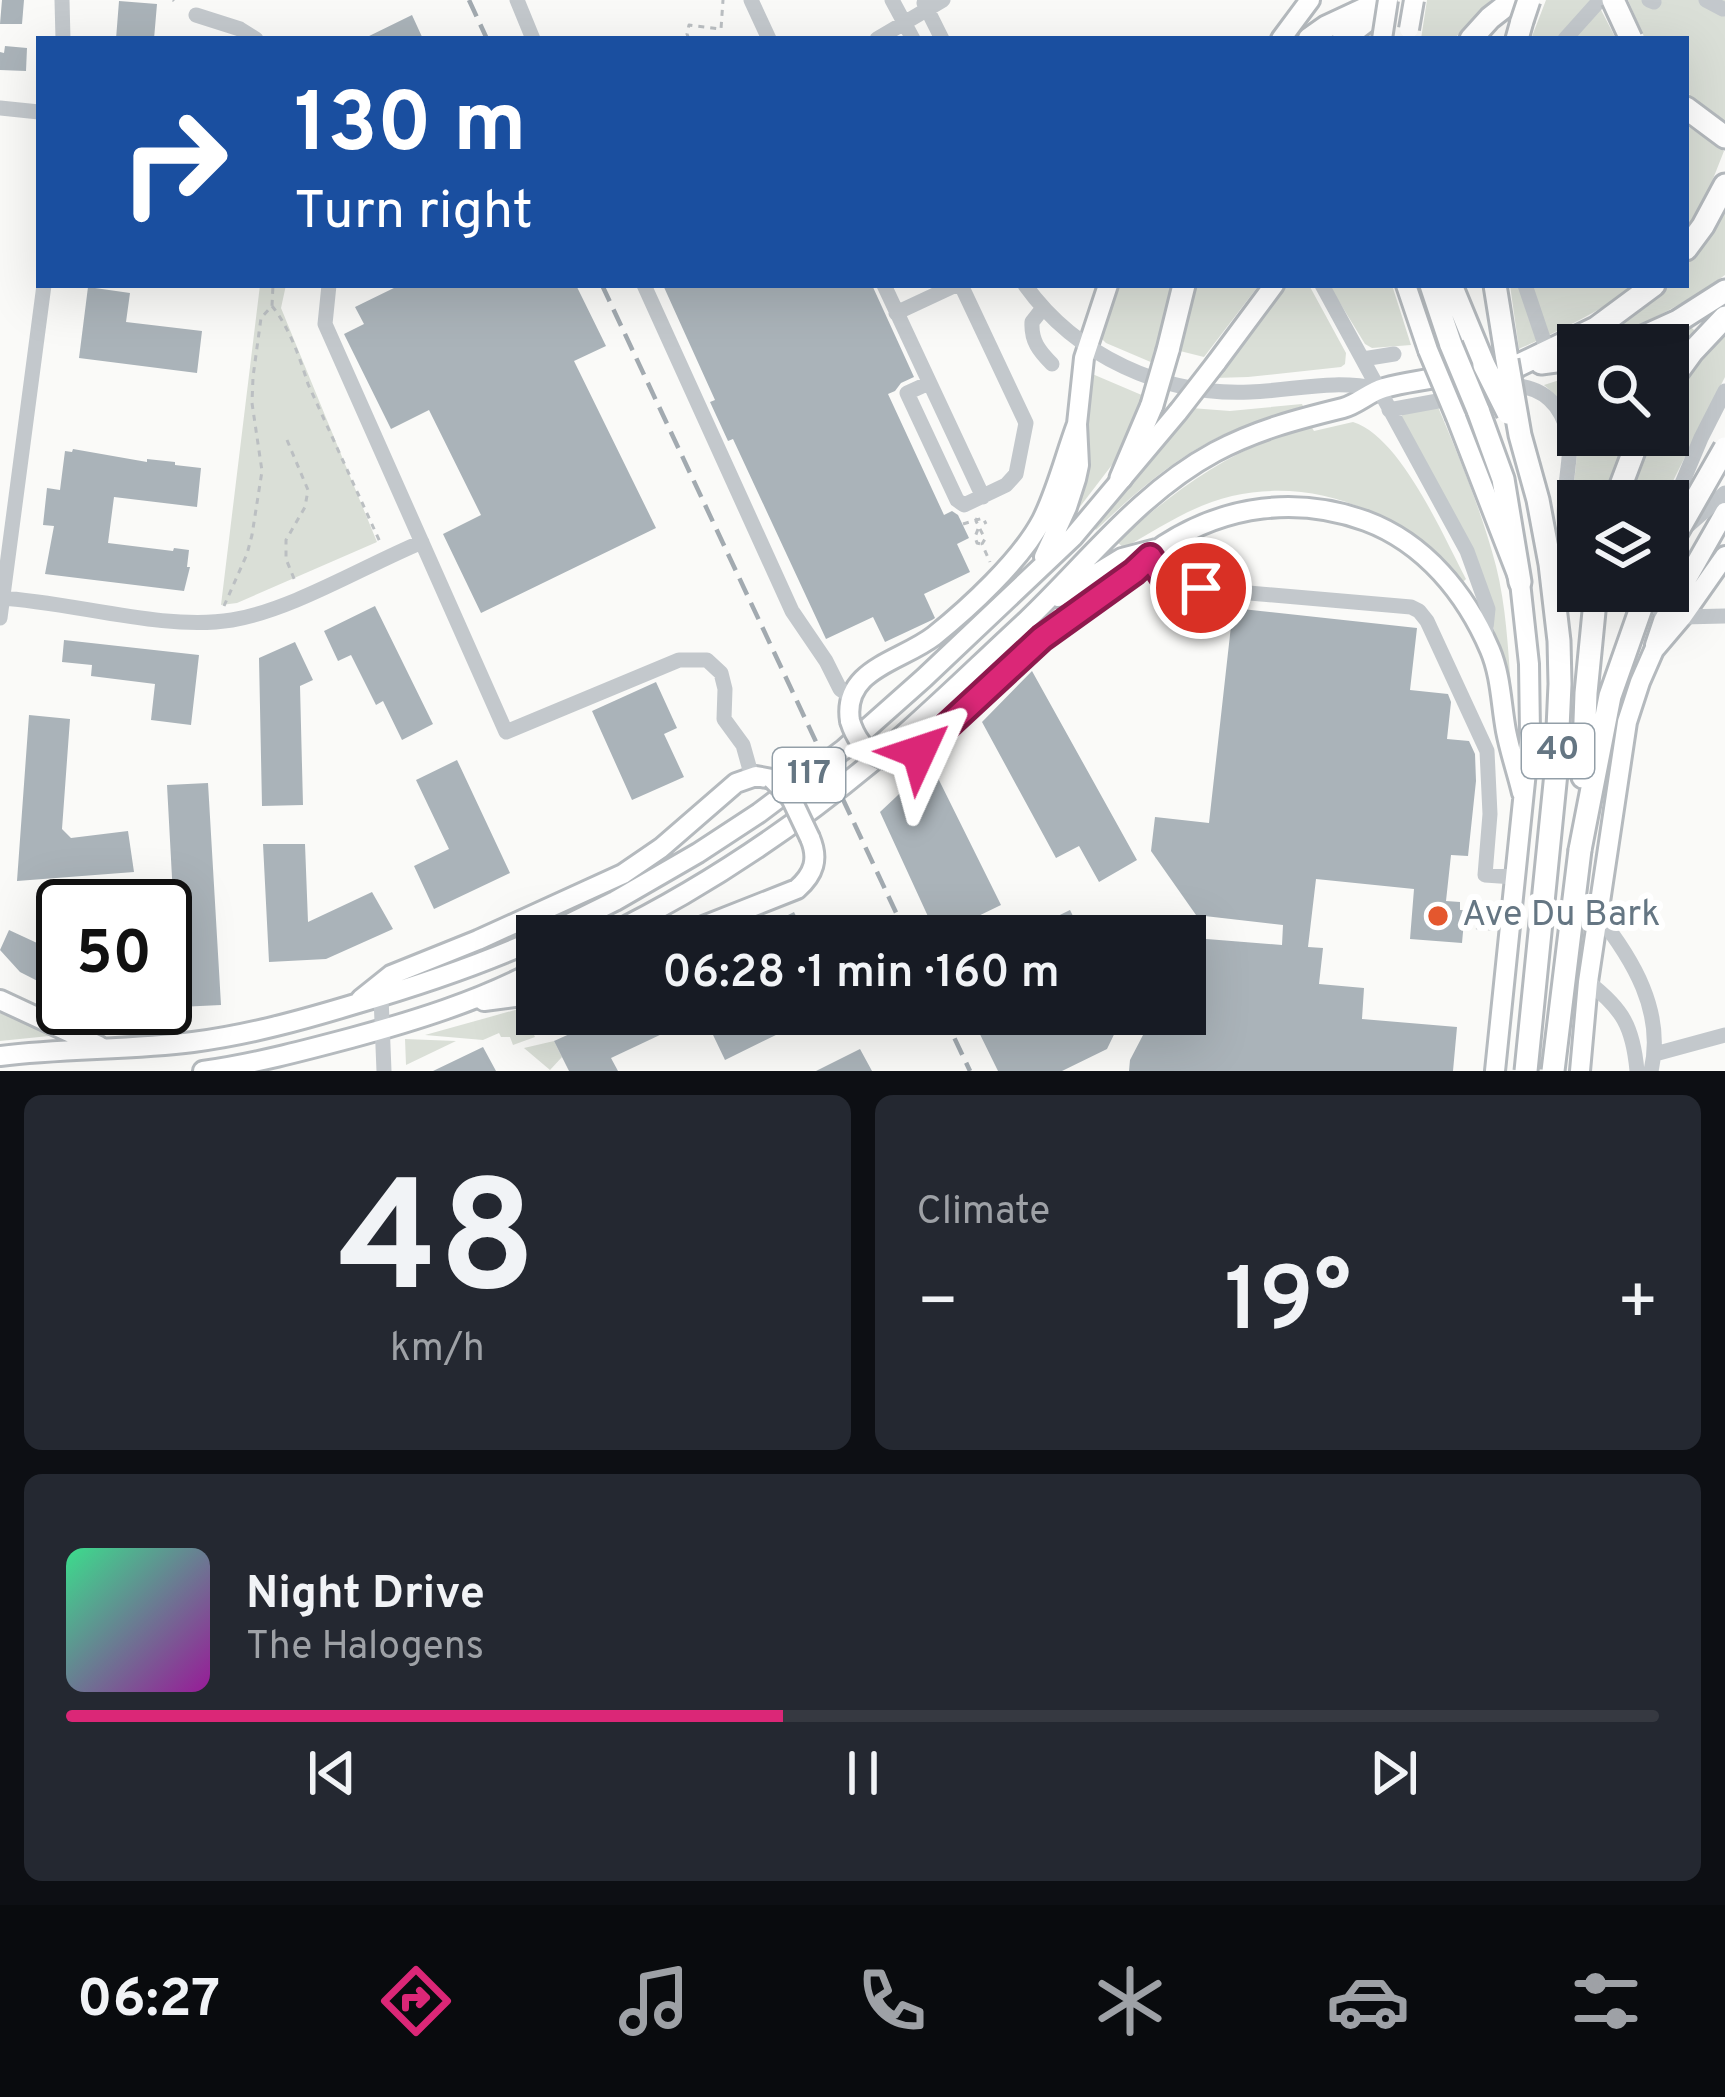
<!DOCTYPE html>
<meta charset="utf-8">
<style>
:root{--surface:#171b24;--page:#242831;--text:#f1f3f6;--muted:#9ea1a6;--line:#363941;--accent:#db2777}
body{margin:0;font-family:Overpass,sans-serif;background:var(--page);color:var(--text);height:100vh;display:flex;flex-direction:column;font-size:45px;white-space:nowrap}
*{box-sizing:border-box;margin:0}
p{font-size:39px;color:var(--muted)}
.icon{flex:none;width:66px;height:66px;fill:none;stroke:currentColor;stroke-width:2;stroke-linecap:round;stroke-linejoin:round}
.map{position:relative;height:1071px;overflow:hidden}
.sheet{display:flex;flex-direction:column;gap:24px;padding:24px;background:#0d0f14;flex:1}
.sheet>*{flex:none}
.top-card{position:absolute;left:36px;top:36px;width:1653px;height:252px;border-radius:0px;box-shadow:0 12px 48px #0002;background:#1a4fa0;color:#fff;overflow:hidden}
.tools{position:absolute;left:1557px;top:324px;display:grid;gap:24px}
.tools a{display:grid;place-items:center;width:132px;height:132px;border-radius:0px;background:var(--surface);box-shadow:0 12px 48px #0002;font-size:60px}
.speed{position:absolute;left:36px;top:879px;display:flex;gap:24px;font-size:60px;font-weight:700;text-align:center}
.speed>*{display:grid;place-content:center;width:156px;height:156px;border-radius:50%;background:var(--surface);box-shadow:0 12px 48px #0002;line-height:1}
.speed .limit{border:6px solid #111;border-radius:18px;background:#fff;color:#111}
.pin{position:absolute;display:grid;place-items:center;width:102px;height:102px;color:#fff;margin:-51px;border:6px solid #fff;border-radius:50%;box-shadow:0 3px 12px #0007}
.me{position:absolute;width:132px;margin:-66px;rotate:48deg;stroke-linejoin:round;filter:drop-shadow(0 0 9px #0008)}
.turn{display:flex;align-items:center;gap:42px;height:252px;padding:0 60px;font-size:54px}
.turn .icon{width:156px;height:156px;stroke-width:2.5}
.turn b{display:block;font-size:84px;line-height:102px}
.big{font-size:90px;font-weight:600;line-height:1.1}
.sheet .card{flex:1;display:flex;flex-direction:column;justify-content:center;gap:18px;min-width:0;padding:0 42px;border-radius:18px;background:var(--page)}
.sheet .dial{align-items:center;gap:0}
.dial b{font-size:156px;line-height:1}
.song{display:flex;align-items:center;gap:36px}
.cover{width:144px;height:144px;border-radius:18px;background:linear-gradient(135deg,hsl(150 70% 55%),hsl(300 70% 35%))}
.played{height:12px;border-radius:6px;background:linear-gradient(90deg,var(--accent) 45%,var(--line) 45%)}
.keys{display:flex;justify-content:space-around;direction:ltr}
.heat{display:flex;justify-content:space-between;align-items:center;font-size:66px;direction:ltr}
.sheet .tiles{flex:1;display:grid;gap:24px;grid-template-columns:1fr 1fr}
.card:last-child{grid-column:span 2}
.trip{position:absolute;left:516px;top:915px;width:690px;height:120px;border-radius:0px;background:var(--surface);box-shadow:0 12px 48px #0002;font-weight:600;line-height:120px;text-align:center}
.tabs{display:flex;height:192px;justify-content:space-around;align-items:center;background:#090b0e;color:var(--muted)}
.tabs .icon{width:84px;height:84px}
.tabs .active{color:var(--accent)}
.tabs b{font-size:54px;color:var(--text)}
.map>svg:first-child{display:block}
</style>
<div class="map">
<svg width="1725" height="1071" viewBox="0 0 1725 1071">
<rect width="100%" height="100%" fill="#fafaf8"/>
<path fill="#dadfd7" d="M 1427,0 L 1491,0 L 1454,39 L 1421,39 Z
M 1546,0 L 1596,0 L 1616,39 L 1531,39 Z
M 1628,0 L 1725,0 L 1725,125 C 1677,92 1686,95 1686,39 L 1645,39 Z
M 1686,125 L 1724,151 L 1711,184 L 1686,231 Z
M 1725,211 L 1725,275 C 1689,302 1648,322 1606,338 L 1603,332 L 1664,285 L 1686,285 L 1686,264 L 1709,238 Z
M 260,285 L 286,285 L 281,308 L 377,542 L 237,603 L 221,605 Z
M 1114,285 L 1174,285 L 1153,363 L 1106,343 L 1099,336 Z
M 1189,285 L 1259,285 L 1204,357 L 1172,349 Z
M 1284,285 L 1309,285 L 1346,353 L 1345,364 L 1341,367 L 1248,377 L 1214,378 Z
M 1329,285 L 1392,285 L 1411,345 L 1372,348 L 1365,344 Z
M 1510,285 L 1637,285 C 1600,312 1560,330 1519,349 Z
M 1689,325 L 1696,332 L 1668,366 L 1668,345 L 1650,345 Z
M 1725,331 L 1725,377 L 1663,501 L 1623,501 L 1650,435 L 1668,435 L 1668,402 L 1702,354 Z
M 1090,373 L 1144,396 L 1131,434 L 1118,457 L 1066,525 L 1085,383 Z
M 1578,374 L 1578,435 L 1628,435 L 1603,501 L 1578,501 L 1578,556 C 1551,496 1610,440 1544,385 Z
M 1302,404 L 1303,406 C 1276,415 1249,423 1223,435 C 1174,458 1135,493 1096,530 L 1092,526 L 1191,408 L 1230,411 Z
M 1438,407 C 1460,459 1482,512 1496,566 C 1506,606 1508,647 1511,688 L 1507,688 L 1486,594 L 1401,417 L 1403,414 Z
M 1353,422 C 1401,437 1443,536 1466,579 L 1462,583 C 1405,516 1321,476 1232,496 C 1193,505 1159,528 1124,548 L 1117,542 C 1177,488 1232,447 1311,426 L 1314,431 Z
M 522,1008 L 535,1037 L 513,1045 L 510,1037 L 501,1037 L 499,1033 L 483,1040 L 425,1035 Z
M 0,1009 L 51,1033 L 49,1036 L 0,1041 Z
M 405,1039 L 456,1041 L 406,1065 Z
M 554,1041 L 562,1057 L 550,1070 L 524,1048 Z"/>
<path fill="#aab3b9" d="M 2,0 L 24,0 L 22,24 L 0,24 Z
M 119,1 L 157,4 L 154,39 L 116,39 Z
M 412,15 L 423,39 L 363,39 Z
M 5,46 L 27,48 L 26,71 L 0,70 L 0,52 L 4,53 Z
M 400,285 L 576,285 L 606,346 L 574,361 L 656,528 L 481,613 L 443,534 L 481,515 L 429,410 L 391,429 L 344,334 L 364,324 L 355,307 Z
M 663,285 L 872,285 L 914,377 L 901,383 L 895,391 L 888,394 L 944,515 L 952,511 L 958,515 L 969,538 L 957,544 L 970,572 L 924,594 L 935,618 L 932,620 L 885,642 L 873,617 L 826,639 L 733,439 L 728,441 L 710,402 L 715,400 Z
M 88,287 L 130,293 L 126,322 L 202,331 L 197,373 L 79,358 Z
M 73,449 L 147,462 L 147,459 L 175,462 L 175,465 L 201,468 L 197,507 L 114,497 L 108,543 L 173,551 L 174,548 L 189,550 L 187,567 L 190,567 L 184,591 L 45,574 L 54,526 L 43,525 L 47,488 L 60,490 L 65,451 L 72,452 Z
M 375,606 L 433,724 L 402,740 L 383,701 L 376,705 L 351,655 L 338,661 L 324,631 Z
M 1233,608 L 1417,628 L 1410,690 L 1448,694 L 1451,702 L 1447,739 L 1469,741 L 1475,754 L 1476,781 L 1468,856 L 1451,855 L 1446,901 L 1460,902 L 1460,910 L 1465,910 L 1462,943 L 1410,939 L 1414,889 L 1316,879 L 1308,947 L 1323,948 L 1319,984 L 1364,988 L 1362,1019 L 1457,1027 L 1453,1071 L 1129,1071 L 1130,1060 L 1154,1014 L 1185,1014 L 1185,955 L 1194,938 L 1282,945 L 1283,925 L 1196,915 L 1151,851 L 1155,817 L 1209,823 Z
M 64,640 L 199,655 L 191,725 L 151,720 L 155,684 L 91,676 L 92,665 L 62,662 Z
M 295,642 L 313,680 L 300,686 L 303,805 L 262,806 L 259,658 Z
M 1032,671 L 1137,860 L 1099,882 L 1079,846 L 1056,858 L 982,722 Z
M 656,682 L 677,728 L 664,734 L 684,777 L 632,800 L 592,711 Z
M 29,715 L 70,719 L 62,829 L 71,838 L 128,831 L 134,872 L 17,881 Z
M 457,760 L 510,873 L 434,909 L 414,866 L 449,849 L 416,780 Z
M 931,764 L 1001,905 L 937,936 L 880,812 Z
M 208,783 L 221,1005 L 179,1007 L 167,785 Z
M 263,844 L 305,844 L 308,922 L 372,892 L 393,929 L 326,959 L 269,962 Z
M 1070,910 L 1083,936 L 1017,936 Z
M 794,912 L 806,936 L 746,936 Z
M 9,930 L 63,955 L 63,994 L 20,972 L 0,950 Z
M 614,1014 L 653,1014 L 662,1034 L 611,1058 L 618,1071 L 569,1071 L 554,1041 Z
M 703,1014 L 771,1014 L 780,1033 L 725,1060 Z
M 970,1014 L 1124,1014 L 1107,1049 L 1062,1071 L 998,1071 Z
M 483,1047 L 496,1071 L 433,1071 Z
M 860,1049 L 872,1071 L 816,1071 Z"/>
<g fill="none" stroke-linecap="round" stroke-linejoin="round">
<g stroke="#b5babe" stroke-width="24">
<path id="major" d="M 1281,39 L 1310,0
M 1406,285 L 1428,350
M 1216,363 L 1274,285
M 1456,417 L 1520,582 L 1529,664 L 1530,733 L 1495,1071
M 1044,557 L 1067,507 L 1076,479 L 1079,465 L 1077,424 L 1084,358 L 1108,285
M 1058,597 L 1122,558 L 1156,549
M 1655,645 L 1663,621 L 1725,512
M 850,721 C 842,669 900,662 934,636 C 969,608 1021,560 1042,520 C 1057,490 1065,456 1077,424
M 919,752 C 961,715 999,675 1040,639 C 1068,615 1100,596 1130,575 C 1142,566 1152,553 1164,545 C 1226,505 1297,496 1366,521 C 1425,543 1466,594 1490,650 C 1501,676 1501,704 1506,731 C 1510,752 1517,772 1522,793
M 544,936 L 615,901 L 698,853 L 759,813 L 844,749 L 924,678 L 1073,537 L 1178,412
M 606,936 C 702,889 790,830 872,762 C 925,718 975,668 1026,621 C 1087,563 1139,493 1215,452 C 1256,430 1298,419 1343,408 C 1358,404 1369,392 1384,388 C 1421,378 1462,375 1500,369
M 678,936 L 797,889 C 814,874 819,859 810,838
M 361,999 L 391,975 L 478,940 L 623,874 L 661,848 L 736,783 L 756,776 L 772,779
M 0,1000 L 99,1046
M 484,1001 L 537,994
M 0,1056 C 64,1048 129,1050 193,1042 C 248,1035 302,1020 355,1004 C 417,986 478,966 537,939
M 203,1071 C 253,1064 302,1051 351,1038 C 414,1021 479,1001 537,970
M 1580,1071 L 1588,982 L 1627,722 L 1640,682 L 1654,650 L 1682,617 L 1725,556"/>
</g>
<g stroke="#b4b9bd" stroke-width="27">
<path id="highway" d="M 1309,39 L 1326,27 L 1384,0
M 1343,39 L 1374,15
M 1471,39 L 1490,18 L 1513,0
M 1517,39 L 1522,21
M 1686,108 L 1725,137
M 1686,249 L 1703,226 L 1725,185
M 1431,285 L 1451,345
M 1451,285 L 1484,365
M 1495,285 L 1507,360
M 1625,345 L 1678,321 L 1725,291
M 1168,350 L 1184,285
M 1541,363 L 1578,358
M 1517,366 L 1596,328 L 1654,285
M 1668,385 L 1692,352 L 1725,317
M 1478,410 L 1503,479 L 1520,582
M 1121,478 L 1152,405
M 1615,501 L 1640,435
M 1583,777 L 1586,693 L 1596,591
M 1580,850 L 1610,696 L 1647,591"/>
</g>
<path stroke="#bbbfc2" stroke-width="3" stroke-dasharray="6 6" stroke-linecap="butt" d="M 173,0 L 174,1
M 689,39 L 687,34 L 689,25 L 721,29 L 723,0
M 272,306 C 289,327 300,358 308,384 L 380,542
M 287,440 L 308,490 L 305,507 L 286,540 L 286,559 L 295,581
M 977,518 L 976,521 L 985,539 L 982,544 L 990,562
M 963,524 L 983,518 L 986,524
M 978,529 L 975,537 L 977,543 L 981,544
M 224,606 L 247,554 L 252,535 L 262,471 L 252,403 L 253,377 L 261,318 L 272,306 L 273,285
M 1464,927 L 1492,929"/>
<path stroke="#c3c8cc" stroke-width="15" d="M 62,0 L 63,39
M 517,0 L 533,39
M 751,0 L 769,39
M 892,0 L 913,39
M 1649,0 L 1654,2
M 1706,0 L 1723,9
M 924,3 L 942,39
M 196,15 L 240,29 L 256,39
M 877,39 L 943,0
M 1565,39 L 1600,0
M 0,108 L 39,112
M 329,285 L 325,324 L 506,732 L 679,660 L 707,660 L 721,673 L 725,689 L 724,719 L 743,745 L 752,777
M 644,285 L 792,611 L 826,661 L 840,689 L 850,696
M 884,285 L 983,497
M 1025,285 C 1076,356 1163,396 1250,392 C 1298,390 1332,379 1379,389
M 1322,285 L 1467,551 L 1488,609 L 1485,638
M 1525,285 L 1549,356
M 1043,308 L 1032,322 C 1031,341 1039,351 1052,364
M 896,313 L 956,285
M 1363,359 L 1394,354
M 929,383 L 907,393 L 957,500 L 964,505 L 1006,485 L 1016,474 L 1026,423 L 961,285
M 1389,410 L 1519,386 C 1551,390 1566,414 1570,445 C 1568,486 1554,531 1578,568
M 1668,517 L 1701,438 L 1725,391
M 1683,530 L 1725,493
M 1150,557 L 1169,586 L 1411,607 L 1419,611 L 1427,621 L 1487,751 L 1490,814 L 1485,875 L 1514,877
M 1658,591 L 1663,621
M 0,598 C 73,602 162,631 232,620 C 292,610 364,566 422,542
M 1682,617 L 1725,616
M 0,618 L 44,285
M 1597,914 C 1633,959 1665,1012 1651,1071
M 1588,982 C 1623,1009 1633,1027 1637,1071
M 381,997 L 384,1071
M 1655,1054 L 1725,1035"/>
<use href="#major" stroke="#fff" stroke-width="18"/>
<use href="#highway" stroke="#fff" stroke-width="21"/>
<path stroke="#a2aab0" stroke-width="4.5" stroke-dasharray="18 9" stroke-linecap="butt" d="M 469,0 L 487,39
M 602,285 L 907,936
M 943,1014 L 970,1071"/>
<g stroke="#b5babe" stroke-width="24" stroke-linecap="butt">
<path id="major-bridge" d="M 1409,29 L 1414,0
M 1382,39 L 1388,0
M 1428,350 L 1456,417
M 1178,412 L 1216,363
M 850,721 C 860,753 887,771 919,752
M 772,779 L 791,798 L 810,838"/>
</g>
<g stroke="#b4b9bd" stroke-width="27" stroke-linecap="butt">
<path id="highway-bridge" d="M 1613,0 L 1631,39
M 1522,21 L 1529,0
M 1451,345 L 1478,410
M 1507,360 L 1520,435 L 1538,500 L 1550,564 L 1559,641 L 1560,684 L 1556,773 L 1526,1071
M 1484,365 L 1508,413
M 1152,405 L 1168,350
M 1668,548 L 1725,448
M 1553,1071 L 1580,850"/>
</g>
<use href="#major-bridge" stroke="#fff" stroke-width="18"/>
<use href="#highway-bridge" stroke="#fff" stroke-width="21"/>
</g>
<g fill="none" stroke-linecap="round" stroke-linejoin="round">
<g stroke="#8e194d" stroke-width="30">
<path id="route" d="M 919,752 L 1042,638 L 1134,572 L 1150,557 L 1169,586 L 1201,588"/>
</g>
<use href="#route" stroke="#db2777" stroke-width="21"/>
</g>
<circle fill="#e4572e" stroke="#fff" stroke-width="4.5" cx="1438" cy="916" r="12"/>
<g text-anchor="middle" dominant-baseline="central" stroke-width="12" stroke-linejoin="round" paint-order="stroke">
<g fill="#fff" stroke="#939fa8" stroke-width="3">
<rect x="1522" y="724" width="72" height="54" rx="9"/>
<rect x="773" y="748" width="72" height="54" rx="9"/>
</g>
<g font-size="33" font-weight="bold" fill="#657683">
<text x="1558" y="751">40</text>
<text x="809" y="775">117</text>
</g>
<g font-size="36" fill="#657683" stroke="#fff" text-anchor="start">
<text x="1462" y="916">Ave Du Bark</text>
</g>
</g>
</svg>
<div class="tools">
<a><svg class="icon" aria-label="search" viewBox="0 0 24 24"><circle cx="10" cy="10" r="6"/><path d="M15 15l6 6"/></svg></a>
<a><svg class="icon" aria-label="layers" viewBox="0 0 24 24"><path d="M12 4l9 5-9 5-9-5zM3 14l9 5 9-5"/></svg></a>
</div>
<div class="speed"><div class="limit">50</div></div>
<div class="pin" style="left:1201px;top:588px;background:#d93025"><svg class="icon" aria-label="arrive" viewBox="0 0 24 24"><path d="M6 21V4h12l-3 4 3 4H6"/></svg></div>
<svg class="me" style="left:919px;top:752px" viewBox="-20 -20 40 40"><path d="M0-17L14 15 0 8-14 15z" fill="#db2777" stroke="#fff" stroke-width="4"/></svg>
<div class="trip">06:28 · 1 min · 160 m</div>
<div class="top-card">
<div class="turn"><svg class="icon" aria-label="right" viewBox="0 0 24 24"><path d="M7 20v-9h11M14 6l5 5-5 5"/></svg><div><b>130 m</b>Turn right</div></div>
</div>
</div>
<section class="sheet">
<div class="tiles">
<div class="card dial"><b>48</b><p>km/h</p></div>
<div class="card"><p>Climate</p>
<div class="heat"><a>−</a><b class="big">19°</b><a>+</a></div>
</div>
<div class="card">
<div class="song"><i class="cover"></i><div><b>Night Drive</b><p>The Halogens</p></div></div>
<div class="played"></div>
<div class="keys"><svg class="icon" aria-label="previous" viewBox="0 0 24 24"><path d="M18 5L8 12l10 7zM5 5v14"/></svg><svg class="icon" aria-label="pause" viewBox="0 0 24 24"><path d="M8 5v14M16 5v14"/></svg><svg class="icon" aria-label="next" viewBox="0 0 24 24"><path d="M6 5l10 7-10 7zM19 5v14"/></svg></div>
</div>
</div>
</section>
<nav class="tabs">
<b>06:27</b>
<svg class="icon active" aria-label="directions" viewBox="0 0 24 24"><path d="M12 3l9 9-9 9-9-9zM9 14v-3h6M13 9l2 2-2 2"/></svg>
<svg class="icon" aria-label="music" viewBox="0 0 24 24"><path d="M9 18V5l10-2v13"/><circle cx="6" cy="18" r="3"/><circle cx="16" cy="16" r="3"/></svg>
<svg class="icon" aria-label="phone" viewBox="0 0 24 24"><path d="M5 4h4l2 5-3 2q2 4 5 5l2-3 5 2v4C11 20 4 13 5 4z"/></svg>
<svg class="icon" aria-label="climate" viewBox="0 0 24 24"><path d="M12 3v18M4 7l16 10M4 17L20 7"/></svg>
<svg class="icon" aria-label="car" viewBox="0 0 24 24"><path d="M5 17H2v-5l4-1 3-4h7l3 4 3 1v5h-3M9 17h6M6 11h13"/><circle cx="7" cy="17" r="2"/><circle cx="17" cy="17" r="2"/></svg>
<svg class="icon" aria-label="filters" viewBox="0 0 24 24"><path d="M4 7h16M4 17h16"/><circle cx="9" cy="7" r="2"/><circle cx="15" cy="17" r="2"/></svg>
</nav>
